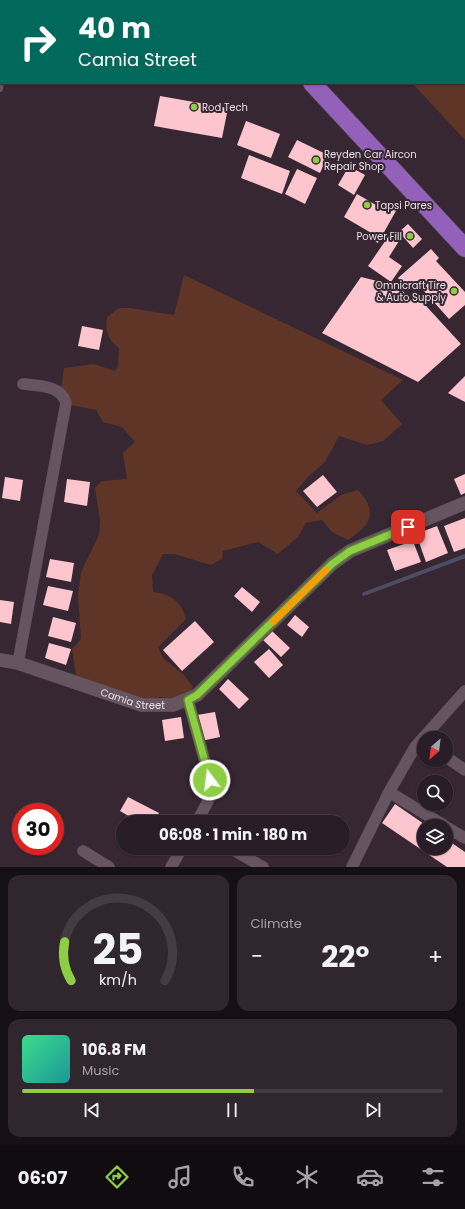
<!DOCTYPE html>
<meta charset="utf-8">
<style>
:root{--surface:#281d26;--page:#30262e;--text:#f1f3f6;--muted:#a5a2a7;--line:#443b43;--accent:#8dce44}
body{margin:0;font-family:Poppins,sans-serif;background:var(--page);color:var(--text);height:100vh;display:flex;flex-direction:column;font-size:15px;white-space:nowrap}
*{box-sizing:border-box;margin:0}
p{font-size:13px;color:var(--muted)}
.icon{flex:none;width:22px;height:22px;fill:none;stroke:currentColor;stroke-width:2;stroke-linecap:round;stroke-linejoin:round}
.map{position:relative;height:867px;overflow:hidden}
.panel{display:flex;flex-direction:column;gap:8px;padding:8px;background:#161015;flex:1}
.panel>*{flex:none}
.banner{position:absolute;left:0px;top:0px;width:465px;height:84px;box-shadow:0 1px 3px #0004,0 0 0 1px var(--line);background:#00695c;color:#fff;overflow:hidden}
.needle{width:26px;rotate:208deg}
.controls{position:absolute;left:417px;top:731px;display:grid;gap:8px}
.controls a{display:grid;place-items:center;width:36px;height:36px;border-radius:50%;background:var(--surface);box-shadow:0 1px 3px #0004,0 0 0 1px var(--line);font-size:20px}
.speed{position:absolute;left:12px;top:803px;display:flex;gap:8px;font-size:20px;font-weight:700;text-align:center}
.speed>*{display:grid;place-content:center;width:52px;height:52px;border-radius:50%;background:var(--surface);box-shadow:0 1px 3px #0004,0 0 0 1px var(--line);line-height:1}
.speed .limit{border:6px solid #d22;background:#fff;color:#111}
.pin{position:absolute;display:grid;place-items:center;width:34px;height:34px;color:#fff;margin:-17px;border-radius:8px;box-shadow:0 2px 6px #0006}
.me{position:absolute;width:44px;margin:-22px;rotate:345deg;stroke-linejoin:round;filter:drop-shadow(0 0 3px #0008)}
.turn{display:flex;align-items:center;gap:14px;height:84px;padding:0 12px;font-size:18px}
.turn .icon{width:52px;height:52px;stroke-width:2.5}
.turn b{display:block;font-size:28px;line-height:34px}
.big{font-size:30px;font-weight:700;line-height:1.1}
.panel .tile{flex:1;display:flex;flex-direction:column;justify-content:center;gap:6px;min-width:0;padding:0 14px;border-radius:12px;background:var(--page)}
.panel .dial{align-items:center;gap:0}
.dial svg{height:104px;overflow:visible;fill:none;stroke:var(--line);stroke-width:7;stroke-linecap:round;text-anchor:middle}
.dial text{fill:var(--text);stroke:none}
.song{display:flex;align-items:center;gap:12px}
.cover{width:48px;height:48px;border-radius:6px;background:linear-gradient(135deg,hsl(150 70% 55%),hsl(180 70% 35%))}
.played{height:4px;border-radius:2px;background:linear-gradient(90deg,var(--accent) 55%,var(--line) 55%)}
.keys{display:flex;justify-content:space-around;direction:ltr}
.heat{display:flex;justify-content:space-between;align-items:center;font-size:22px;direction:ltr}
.panel .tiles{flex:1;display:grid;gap:8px;grid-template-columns:1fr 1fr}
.tile:last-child{grid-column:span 2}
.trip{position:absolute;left:116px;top:815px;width:234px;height:40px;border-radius:20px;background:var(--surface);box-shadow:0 1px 3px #0004,0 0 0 1px var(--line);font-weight:700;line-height:40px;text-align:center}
.dock{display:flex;height:64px;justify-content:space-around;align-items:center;background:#100c0f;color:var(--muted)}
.dock .icon{width:28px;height:28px}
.dock .active{color:var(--accent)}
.dock b{font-size:18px;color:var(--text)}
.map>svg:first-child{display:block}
</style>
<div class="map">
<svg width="465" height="867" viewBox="0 0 465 867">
<rect width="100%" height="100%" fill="#362732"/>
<path fill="#5e3527" d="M 464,38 L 465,39 L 465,140 L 412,83 L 464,83 Z
M 184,275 L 403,380 L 381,400 L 402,424 L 383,441 L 367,445 L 339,436 L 325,462 L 308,477 L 296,491 L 317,513 L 341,495 L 358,490 C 379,512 370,526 348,540 L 332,532 L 322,520 L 306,523 L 298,537 L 278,554 L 258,542 L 223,551 L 222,559 L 211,565 L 174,554 L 163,554 L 152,575 L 153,592 C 171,594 182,602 186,619 L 158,647 L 163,658 L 184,675 L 193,687 L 190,693 L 175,699 L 159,697 L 155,702 C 127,698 101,688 76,675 L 72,649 L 81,639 L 78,595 L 81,572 L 99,535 L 100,520 L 95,488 L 102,481 L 127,479 L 123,453 L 135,442 L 122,427 L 103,422 L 96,410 L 70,405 L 61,389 L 64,368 L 94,364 L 115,371 L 118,366 L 119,348 C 108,340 105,331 107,317 L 119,308 L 130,308 L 174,315 Z"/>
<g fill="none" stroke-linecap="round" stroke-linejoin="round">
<path stroke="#4e4b64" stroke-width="4" d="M 364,594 L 465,556"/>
</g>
<path fill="#fdc5cd" d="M 160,96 L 228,108 L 222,138 L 154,126 Z
M 246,121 L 280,134 L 271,158 L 237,145 Z
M 297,140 L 328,155 L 320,173 L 288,157 Z
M 249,155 L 290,171 L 282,194 L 241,178 Z
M 349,166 L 365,175 L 354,195 L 338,185 Z
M 297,169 L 317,178 L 305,204 L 285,194 Z
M 357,194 L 383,209 L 386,203 L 397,209 L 378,243 L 370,239 L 373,234 L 344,217 Z
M 408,224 L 422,239 L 413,248 L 399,232 Z
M 390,234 L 399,241 L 389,257 L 402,266 L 391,282 L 368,266 Z
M 431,249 L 439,258 L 436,261 L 465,292 L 465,305 L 449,319 L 416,282 L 408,289 L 398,278 Z
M 361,277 L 398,286 L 411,300 L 417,296 L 461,344 L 418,382 L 322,333 Z
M 82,326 L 103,330 L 99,350 L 78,346 Z
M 465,376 L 465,402 L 448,393 Z
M 465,474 L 465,493 L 461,495 L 454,479 Z
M 323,475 L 337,492 L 317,507 L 303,491 Z
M 5,477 L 23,480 L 20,501 L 2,498 Z
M 67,479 L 90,482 L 87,506 L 64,502 Z
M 465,518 L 465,548 L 454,552 L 444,526 Z
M 437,526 L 448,553 L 426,562 L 416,534 Z
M 413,541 L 421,562 L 395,571 L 387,550 Z
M 50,559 L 74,563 L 71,582 L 46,577 Z
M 48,586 L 73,591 L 68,611 L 43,605 Z
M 242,587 L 260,602 L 252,612 L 234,596 Z
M 0,600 L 14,602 L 11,624 L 0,622 Z
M 295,615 L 309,627 L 302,637 L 287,625 Z
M 53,617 L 76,623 L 71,642 L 48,636 Z
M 195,621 L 214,642 L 182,671 L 163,650 Z
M 272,631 L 290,648 L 281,657 L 263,640 Z
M 49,643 L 71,649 L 66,665 L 45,658 Z
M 269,649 L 283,665 L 269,678 L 254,662 Z
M 228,679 L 249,699 L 239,709 L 219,689 Z
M 215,712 L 220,737 L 201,741 L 197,715 Z
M 181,717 L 184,738 L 165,741 L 162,720 Z
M 128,797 L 159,813 L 154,822 L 139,822 L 120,811 Z
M 395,804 L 427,826 L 424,826 L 424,848 L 446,848 L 446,839 L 465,852 L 465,867 L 447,867 L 382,823 Z"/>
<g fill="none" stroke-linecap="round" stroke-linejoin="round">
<g stroke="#52464f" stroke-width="6">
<path id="service" d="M 0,89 L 1,82"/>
</g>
<g stroke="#52464f" stroke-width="12">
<path id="minor" d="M 0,57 L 1,57
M 18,663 L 66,403 C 61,385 39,386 23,384
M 188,700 L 210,780 L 208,801 L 197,822
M 446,757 L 465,770
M 389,792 L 445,826
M 446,827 L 465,838
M 230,848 L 263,867
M 83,851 L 109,867
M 171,867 L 182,848
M 352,867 L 389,792 L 415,747 L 465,691"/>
</g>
<g stroke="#52464f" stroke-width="14">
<g id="tertiary">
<path d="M 254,1 L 255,0"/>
<path id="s1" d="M 0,660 L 18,663 L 142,705 L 173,705 L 197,695 L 332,564 L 350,551 L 465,503"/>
</g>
</g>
<g stroke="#52464f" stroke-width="19">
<path id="trunk" d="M 233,0 L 234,1
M 312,83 L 465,248"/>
</g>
<use href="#service" stroke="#665560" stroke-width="5.5"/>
<use href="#minor" stroke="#665560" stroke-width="11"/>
<use href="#tertiary" stroke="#665560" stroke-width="13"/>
<use href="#trunk" stroke="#9360ba" stroke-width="18"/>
</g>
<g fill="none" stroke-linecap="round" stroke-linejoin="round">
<g stroke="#5c862c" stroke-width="10">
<path id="route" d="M 210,780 L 188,700 L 197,695 L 332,564 L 350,551 L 408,527"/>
</g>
<use href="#route" stroke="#8dce44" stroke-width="7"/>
<path stroke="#f59e0b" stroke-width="7" d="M 273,622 L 326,570"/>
</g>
<g fill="#8dce44" stroke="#362732" stroke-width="1.5">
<circle cx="194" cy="107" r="4"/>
<circle cx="316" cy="160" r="4"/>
<circle cx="367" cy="205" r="4"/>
<circle cx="410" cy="236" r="4"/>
<circle cx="454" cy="291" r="4"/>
</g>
<g text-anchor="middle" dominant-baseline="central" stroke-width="4" stroke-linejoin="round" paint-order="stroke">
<g font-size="10" fill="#e9dfe5" stroke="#362732" text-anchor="start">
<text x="202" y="107">Rod Tech</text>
<text x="324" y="154">Reyden Car Aircon<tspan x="324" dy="12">Repair Shop</tspan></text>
<text x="375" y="205">Tapsi Pares</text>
<text x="402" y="236" text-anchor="end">Power Fill</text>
<text x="446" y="285" text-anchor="end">Omnicraft Tire<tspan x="446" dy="12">&amp; Auto Supply</tspan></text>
</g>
<g font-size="10" fill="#e9dfe5" stroke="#362732">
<text stroke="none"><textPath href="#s1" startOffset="139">Camia Street</textPath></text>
</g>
</g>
</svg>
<div class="controls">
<a><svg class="needle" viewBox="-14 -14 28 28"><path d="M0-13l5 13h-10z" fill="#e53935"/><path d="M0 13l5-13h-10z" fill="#a5a2a7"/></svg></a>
<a><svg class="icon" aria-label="search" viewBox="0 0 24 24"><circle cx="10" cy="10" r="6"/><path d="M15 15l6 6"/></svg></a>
<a><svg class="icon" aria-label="layers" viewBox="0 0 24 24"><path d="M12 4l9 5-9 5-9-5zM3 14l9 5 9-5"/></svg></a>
</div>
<div class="speed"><div class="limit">30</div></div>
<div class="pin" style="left:408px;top:527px;background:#d93025"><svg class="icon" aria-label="arrive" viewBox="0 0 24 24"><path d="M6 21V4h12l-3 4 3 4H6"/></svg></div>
<svg class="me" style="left:210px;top:780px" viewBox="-20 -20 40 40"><circle r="17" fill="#8dce44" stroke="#fff" stroke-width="3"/><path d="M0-11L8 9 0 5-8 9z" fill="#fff"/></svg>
<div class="trip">06:08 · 1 min · 180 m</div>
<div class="banner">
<div class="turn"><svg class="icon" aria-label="right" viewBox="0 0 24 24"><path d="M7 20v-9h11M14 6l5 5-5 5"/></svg><div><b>40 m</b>Camia Street</div></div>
</div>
</div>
<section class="panel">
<div class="tiles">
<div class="tile dial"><svg viewBox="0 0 100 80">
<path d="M14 69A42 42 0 1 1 86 69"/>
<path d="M14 69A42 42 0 0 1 9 39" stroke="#8dce44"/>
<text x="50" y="56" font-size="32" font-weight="700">25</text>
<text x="50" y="72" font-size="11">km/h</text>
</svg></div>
<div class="tile"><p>Climate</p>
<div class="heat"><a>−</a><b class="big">22°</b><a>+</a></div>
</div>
<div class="tile">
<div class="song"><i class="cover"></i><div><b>106.8 FM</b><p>Music</p></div></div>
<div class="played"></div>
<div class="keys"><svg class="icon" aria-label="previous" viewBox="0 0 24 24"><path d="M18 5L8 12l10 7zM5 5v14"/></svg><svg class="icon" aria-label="pause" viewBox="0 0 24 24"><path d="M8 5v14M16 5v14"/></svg><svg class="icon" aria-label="next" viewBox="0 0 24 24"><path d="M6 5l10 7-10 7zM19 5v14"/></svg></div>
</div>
</div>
</section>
<nav class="dock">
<b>06:07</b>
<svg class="icon active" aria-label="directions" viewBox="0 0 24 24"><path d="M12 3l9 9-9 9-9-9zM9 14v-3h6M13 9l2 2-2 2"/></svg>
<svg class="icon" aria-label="music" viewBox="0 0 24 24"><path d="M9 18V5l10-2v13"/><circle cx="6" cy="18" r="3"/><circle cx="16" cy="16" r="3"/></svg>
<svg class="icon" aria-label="phone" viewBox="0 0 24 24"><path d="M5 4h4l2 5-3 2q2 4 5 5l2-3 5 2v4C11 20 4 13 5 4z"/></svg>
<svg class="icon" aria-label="climate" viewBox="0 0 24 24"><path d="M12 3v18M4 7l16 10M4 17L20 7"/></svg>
<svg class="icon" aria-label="car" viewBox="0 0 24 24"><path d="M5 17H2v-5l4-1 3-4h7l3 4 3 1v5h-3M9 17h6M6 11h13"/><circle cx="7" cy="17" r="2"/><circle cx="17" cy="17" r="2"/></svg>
<svg class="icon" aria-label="filters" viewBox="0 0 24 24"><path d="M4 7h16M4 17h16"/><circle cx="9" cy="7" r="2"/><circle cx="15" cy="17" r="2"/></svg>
</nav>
